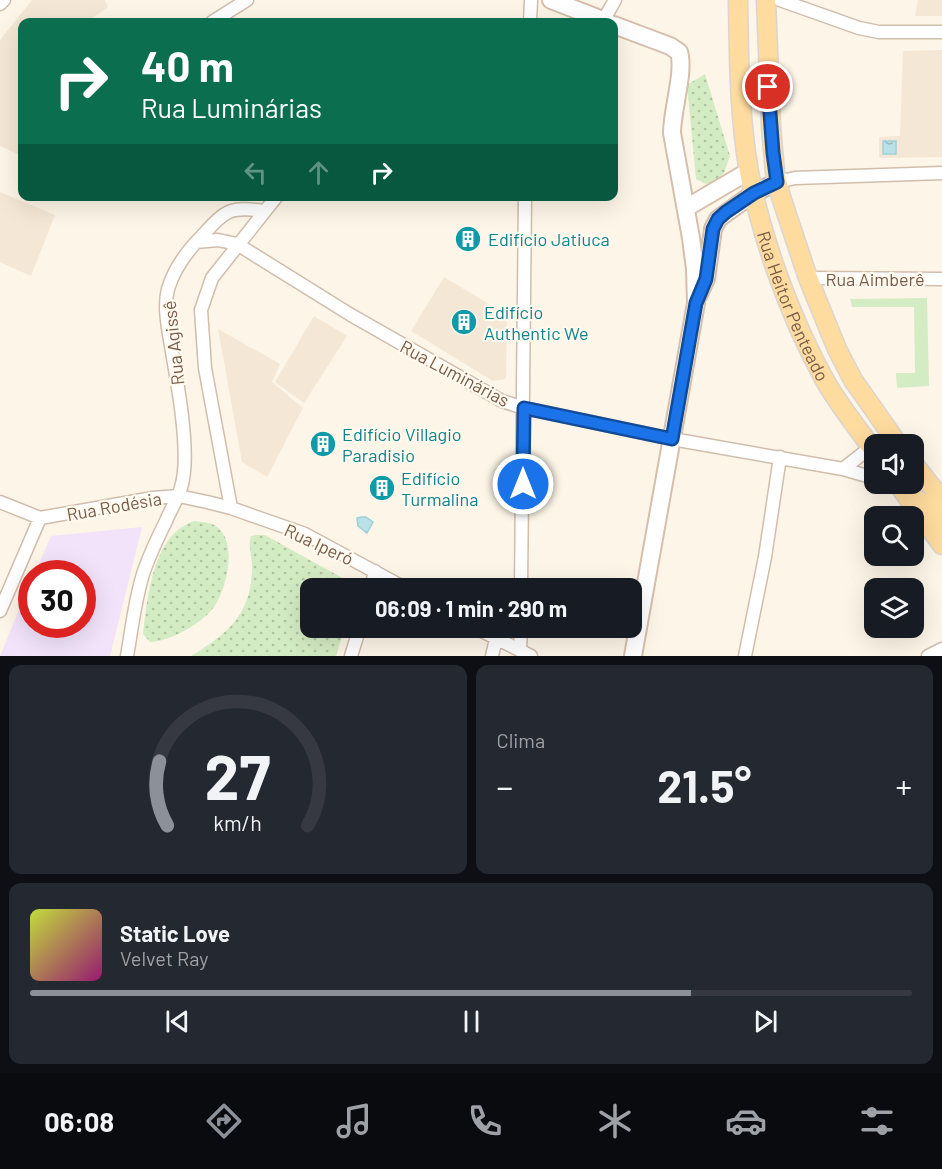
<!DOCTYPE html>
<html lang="pt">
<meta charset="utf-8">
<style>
:root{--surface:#171b24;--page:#242831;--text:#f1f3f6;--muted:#9ea1a6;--line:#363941;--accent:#8c9099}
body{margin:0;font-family:Barlow,sans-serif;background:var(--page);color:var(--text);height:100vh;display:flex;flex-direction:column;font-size:22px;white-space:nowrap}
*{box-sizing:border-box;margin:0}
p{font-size:20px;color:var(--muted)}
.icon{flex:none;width:33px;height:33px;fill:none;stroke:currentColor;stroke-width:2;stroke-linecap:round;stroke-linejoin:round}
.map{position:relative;height:656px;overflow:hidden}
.side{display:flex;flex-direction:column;gap:9px;padding:9px;background:#0d0f14;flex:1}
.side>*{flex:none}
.banner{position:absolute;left:18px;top:18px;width:600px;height:183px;border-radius:12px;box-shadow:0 6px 24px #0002;background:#0b6e4f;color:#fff;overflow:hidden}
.tools{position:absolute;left:864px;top:434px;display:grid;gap:12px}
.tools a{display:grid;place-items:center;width:60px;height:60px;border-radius:12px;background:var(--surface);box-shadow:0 6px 24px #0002;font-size:30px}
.speed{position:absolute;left:18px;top:560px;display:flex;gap:12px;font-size:30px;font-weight:700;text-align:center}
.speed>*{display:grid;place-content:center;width:78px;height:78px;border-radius:50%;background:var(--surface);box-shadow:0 6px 24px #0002;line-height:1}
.speed .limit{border:9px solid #d22;background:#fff;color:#111}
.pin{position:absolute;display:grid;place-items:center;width:51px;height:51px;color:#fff;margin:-26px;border:3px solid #fff;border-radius:50%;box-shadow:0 2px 6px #0007}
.me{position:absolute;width:66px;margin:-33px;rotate:0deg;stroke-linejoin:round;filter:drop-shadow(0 0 4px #0008)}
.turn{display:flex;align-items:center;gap:21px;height:126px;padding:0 24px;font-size:27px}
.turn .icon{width:78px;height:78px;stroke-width:2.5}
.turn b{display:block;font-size:42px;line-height:51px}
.lanes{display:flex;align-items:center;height:57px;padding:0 24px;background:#0003;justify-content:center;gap:30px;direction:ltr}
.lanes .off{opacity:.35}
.big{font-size:45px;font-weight:700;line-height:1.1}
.side .card{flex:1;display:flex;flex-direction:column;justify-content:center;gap:9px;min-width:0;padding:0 21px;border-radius:12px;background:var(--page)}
.side .dial{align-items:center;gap:0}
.dial svg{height:156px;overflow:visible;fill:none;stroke:var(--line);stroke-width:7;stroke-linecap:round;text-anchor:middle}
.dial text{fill:var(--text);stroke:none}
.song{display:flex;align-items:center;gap:18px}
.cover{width:72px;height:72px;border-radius:9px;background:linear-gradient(135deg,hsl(70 70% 55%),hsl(320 70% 35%))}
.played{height:6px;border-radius:3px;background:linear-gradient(90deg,var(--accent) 75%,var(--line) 75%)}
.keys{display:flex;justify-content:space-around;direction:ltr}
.heat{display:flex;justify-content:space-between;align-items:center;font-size:33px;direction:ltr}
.side .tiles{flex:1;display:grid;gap:9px;grid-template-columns:1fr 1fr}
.card:last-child{grid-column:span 2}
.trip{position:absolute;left:300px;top:578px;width:342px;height:60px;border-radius:12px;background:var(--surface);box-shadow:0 6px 24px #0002;font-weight:700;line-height:60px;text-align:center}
.dock{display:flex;height:96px;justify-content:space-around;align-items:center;background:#090b0e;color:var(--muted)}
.dock .icon{width:42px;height:42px}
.dock .on{color:var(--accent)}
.dock b{font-size:27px;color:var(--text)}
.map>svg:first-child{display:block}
</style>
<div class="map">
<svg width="942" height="656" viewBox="0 0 942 656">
<defs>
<pattern id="grass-dots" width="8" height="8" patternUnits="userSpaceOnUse" patternTransform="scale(1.5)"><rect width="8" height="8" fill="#d4ecc4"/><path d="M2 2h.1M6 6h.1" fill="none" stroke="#b1c2a1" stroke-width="1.8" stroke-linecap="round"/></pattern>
<pattern id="water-ripples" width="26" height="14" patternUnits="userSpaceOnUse" patternTransform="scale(1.5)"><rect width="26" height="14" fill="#bae1e8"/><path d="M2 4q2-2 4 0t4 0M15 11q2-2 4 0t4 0" fill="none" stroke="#9cb9be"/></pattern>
</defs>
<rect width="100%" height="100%" fill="#fdf5e7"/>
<path fill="#f5e7d5" d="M 32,0 L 105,0 L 108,7 L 87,22 L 22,22 L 22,156 L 0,146 L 0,40 Z
M 918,0 L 942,0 L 942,16 L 915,16 Z
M 942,50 L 942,157 L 879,158 L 879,137 L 900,136 L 903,51 Z
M 0,192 L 55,215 L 31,276 L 0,262 Z
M 444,277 L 507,315 L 506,379 L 493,381 L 411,331 Z
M 314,316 L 347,336 L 304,403 L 275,382 Z
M 218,329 L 280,364 L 272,382 L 303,408 L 267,477 L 242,462 Z"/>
<path fill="#f2e3fa" d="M 142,527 L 110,656 L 0,656 L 31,581 L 32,624 L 82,624 L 82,573 L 35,573 L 51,536 Z"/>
<path fill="url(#grass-dots)" d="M 705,74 L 730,156 L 724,173 L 710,186 L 696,179 L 687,85 Z
M 194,521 C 202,522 210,522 216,526 C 238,542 227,585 216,604 C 205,622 170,642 150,642 L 143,634 C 148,597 152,535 194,521 Z
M 256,535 L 265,535 L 353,584 L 354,588 L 310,588 L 310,627 L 345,627 L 336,656 L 191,656 C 227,634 251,615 252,569 C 253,558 247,546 251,536 Z"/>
<path fill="#d4ecc4" d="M 927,298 L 929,386 L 897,388 L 896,373 L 915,373 L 914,307 L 852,307 L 850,299 Z"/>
<path fill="url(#water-ripples)" stroke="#a0d1da" stroke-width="1.5" d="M 883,141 L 896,141 L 896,154 L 883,154 Z
M 361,517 L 366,517 L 373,522 L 367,533 L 358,526 L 357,518 Z"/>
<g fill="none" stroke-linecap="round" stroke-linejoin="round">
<g stroke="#d0bdac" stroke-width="15">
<path id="street" d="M 780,0 L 859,28 L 879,32 L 942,32
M 0,4 L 4,0
M 603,21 L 615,0
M 212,22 L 247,0
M 530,22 L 531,0
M 777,182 L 795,178 L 942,173
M 196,242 L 218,240 L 237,244 L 351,315 L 502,401 L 524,408 L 672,439 L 843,469 L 874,478
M 808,278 L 942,279
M 843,469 L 871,447
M 0,502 L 40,518 L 153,498 L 179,496 L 207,502 L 231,508 L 305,534 L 405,588
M 231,508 L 205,368 L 201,310 L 212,278 L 277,196
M 371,588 L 375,571
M 521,588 L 525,196
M 0,611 L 40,518
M 474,627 L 531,656
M 520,650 L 521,627
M 127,656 C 132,628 135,598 144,571 C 150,554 158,537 166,521 C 172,506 181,495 183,479 C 189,447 178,386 172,352 C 169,333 163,308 168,289 C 174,269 188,250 202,236 C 226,210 229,206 265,211
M 351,656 L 360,627
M 492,656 L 496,639
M 745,656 L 765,557 L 780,457
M 928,656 L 942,649"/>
</g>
<g stroke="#d5bfac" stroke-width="20">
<path id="secondary" d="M 551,0 L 608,22
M 614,25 L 670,46 L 679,52 C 685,71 672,110 672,133 L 691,238 L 695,269 L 696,303 L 633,656
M 686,208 L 749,171
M 698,296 L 706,279 L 713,229 L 718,219 L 754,193 L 777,182"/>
</g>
<g stroke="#dcd4d0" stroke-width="21">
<g id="primary">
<path id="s1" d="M 738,0 C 739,57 739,116 749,172 C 762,240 790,316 823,377 C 837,403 857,427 874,451"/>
<path d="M 766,0 L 771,127 L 775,172 L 781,197 L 808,278 L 837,349 L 853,380 L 898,444"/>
<path d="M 914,464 L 942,500"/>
<path d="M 897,483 L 942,545"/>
<path d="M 913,498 L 928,506 L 942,523"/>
</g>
</g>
<use href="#street" stroke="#fff" stroke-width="12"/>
<use href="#secondary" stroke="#fff" stroke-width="16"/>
<use href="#primary" stroke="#fedb9e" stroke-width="18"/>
</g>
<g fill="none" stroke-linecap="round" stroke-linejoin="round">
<g stroke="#114b97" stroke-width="15">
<path id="route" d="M 523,484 L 524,408 L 672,439 L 696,303 L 706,279 L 713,229 L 718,219 L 726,212 L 754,193 L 777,182 L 773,153 L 768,87"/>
</g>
<use href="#route" stroke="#1a73e8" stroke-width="10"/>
</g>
<defs>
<g id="building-disc" transform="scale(1.35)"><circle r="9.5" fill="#0f9aa8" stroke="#fff9ee"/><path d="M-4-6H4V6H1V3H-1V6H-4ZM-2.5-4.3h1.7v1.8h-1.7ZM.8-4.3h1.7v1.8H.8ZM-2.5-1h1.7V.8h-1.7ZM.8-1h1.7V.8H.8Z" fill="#fff"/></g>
</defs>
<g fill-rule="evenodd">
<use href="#building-disc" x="468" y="239"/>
<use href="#building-disc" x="464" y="322"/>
<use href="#building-disc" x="323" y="444"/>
<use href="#building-disc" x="382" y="488"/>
</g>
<g text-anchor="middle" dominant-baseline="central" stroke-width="4.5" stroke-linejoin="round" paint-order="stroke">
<g font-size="18" fill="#0d838f" stroke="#fff9ee" text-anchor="start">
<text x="488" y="239">Edifício Jatiuca</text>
<text x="484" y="312">Edifício<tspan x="484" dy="21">Authentic We</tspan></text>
<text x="342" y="434">Edifício Villagio<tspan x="342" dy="21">Paradisio</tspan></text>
<text x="401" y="478">Edifício<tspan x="401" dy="21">Turmalina</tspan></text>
</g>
<g font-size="18" fill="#785b4a" stroke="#fff9ee">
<text x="875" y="279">Rua Aimberê</text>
<text stroke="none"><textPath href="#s1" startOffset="314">Rua Heitor Penteado</textPath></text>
<text transform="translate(173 343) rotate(-96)">Rua Agissê</text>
<text transform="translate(455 373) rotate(28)">Rua Luminárias</text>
<text transform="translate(114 506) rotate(-10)">Rua Rodésia</text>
<text transform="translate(319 544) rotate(25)">Rua Iperó</text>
</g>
</g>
</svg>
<div class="tools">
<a><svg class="icon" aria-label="sound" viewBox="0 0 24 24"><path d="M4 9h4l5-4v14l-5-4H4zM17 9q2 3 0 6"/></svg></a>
<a><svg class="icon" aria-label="search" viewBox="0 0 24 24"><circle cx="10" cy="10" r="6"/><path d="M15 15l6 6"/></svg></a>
<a><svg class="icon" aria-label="layers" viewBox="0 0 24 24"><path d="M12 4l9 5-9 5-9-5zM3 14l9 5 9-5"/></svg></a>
</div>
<div class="speed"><div class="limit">30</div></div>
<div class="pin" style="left:768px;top:87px;background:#d93025"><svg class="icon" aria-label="arrive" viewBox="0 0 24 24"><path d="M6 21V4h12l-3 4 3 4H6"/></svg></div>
<svg class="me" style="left:523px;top:484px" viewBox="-20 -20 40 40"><circle r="17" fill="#1a73e8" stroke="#fff" stroke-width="3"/><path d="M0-11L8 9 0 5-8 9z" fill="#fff"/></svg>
<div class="trip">06:09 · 1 min · 290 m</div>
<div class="banner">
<div class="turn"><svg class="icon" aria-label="right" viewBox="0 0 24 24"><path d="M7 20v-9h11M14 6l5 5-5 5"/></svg><div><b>40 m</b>Rua Luminárias</div></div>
<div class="lanes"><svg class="icon off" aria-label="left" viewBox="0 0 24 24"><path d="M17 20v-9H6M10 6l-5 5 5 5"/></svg><svg class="icon off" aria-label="ahead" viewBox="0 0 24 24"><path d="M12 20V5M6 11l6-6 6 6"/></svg><svg class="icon" aria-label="right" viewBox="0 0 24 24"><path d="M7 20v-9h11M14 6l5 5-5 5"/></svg></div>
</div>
</div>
<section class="side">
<div class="tiles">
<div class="card dial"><svg viewBox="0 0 100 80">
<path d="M14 69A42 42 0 1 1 86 69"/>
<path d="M14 69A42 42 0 0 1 10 36" stroke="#8c9099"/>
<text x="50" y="56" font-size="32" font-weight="700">27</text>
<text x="50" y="72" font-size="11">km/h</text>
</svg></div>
<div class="card"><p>Clima</p>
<div class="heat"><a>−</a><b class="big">21.5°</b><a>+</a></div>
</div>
<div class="card">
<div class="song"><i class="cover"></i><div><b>Static Love</b><p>Velvet Ray</p></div></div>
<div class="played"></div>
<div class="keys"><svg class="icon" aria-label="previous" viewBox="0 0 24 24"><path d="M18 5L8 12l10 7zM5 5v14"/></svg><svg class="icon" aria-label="pause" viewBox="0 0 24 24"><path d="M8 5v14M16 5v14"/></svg><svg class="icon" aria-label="next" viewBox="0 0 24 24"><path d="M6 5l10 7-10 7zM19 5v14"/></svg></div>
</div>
</div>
</section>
<nav class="dock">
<b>06:08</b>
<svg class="icon on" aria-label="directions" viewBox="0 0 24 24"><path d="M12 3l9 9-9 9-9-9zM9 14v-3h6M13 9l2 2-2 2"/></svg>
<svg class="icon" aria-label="music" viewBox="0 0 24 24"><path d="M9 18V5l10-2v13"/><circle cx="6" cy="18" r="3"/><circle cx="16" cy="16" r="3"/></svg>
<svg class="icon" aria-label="phone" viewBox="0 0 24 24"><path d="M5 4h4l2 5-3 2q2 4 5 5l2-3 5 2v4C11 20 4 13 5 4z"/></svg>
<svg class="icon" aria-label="climate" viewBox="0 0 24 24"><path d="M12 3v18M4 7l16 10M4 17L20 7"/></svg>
<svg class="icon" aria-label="car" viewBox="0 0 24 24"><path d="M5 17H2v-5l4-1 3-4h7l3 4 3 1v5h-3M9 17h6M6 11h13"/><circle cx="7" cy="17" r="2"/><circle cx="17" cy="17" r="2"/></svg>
<svg class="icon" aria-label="filters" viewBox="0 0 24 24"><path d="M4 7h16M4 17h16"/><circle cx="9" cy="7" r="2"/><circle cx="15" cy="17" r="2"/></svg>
</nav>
